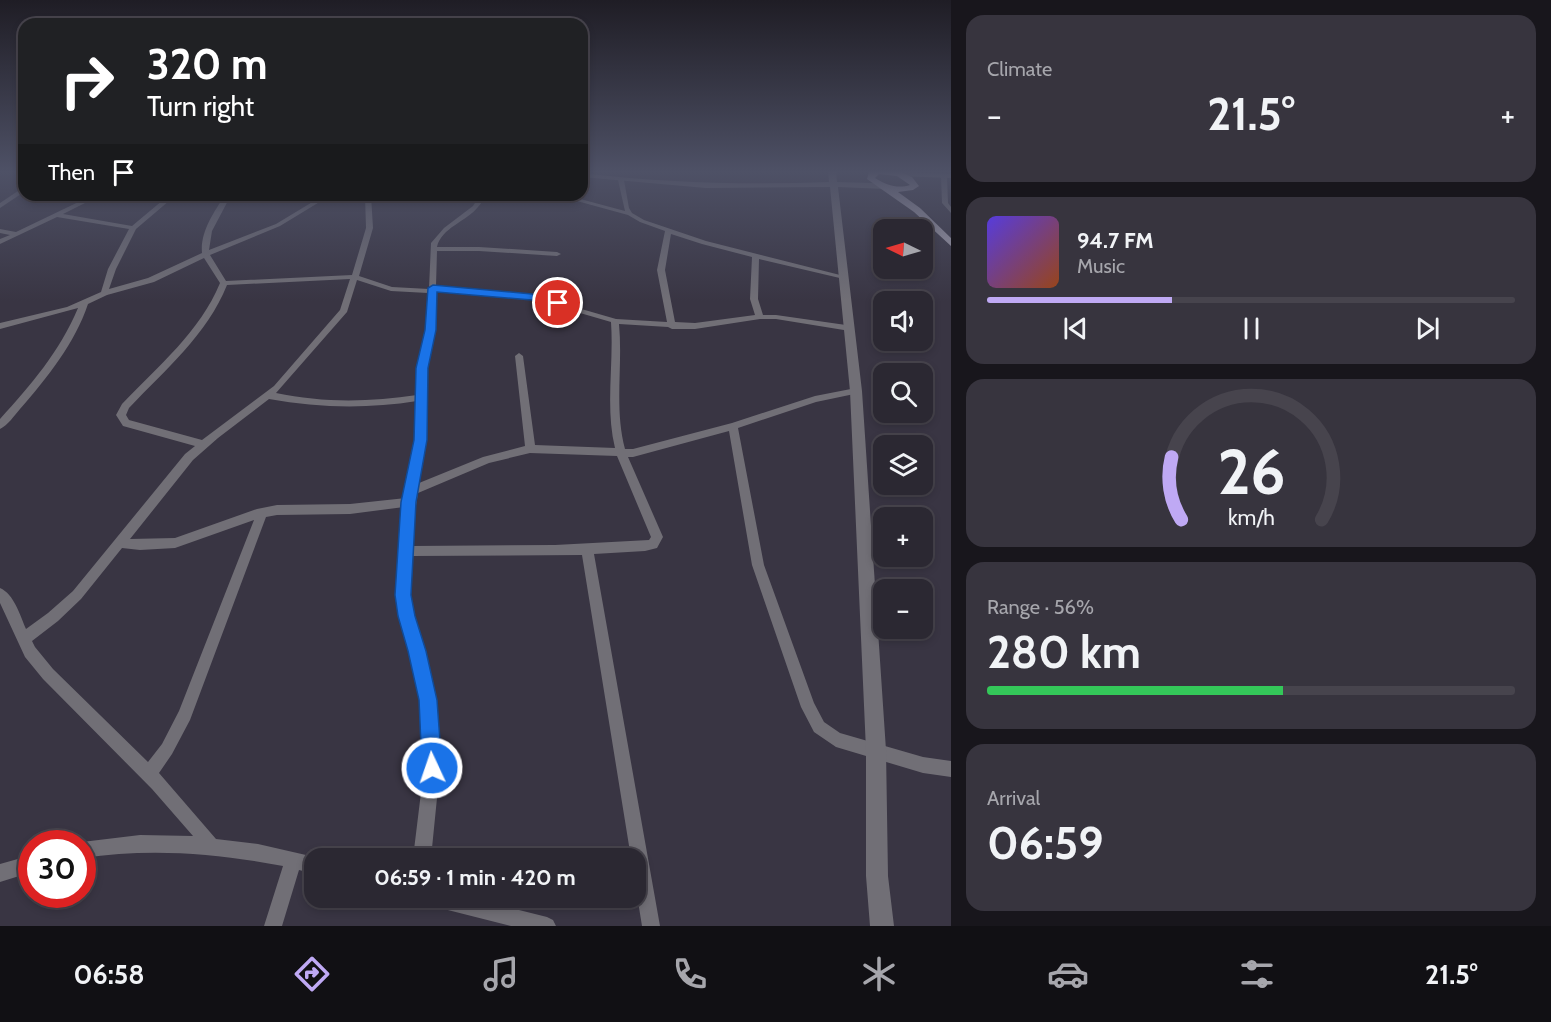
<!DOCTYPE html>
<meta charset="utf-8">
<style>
:root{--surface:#2b2832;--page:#37343e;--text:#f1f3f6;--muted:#a6a6ac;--line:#47444d;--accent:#bfa9f4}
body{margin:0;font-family:Cabin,sans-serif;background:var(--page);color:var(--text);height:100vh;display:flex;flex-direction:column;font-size:22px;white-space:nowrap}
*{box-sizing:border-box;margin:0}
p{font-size:20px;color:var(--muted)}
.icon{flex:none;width:33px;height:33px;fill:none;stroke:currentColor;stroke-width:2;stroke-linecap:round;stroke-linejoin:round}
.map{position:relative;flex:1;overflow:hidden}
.panel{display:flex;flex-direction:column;gap:15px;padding:15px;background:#18161c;width:600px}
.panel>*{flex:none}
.banner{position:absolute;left:18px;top:18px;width:570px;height:183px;border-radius:18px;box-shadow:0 3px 9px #0003,0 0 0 2px var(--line);background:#202124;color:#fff;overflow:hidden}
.needle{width:39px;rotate:275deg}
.controls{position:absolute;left:873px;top:219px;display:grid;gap:12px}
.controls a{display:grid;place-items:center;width:60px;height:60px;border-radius:12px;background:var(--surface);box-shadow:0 3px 9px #0003,0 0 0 2px var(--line);font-size:30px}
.speed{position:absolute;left:18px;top:830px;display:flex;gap:12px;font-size:30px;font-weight:700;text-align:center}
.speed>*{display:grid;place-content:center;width:78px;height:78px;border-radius:50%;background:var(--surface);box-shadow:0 3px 9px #0003,0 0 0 2px var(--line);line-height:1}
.speed .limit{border:9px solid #d22;background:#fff;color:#111}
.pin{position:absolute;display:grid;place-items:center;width:51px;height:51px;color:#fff;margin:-26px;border:3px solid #fff;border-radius:50%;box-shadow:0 2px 6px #0007}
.me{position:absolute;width:66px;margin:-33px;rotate:357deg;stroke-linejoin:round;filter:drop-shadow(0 0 4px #0008)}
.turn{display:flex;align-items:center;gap:21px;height:126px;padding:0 30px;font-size:27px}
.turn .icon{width:78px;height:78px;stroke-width:2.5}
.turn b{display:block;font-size:42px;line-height:51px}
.then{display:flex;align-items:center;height:57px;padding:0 30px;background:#0003;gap:12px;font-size:22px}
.big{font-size:45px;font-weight:700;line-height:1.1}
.panel .tile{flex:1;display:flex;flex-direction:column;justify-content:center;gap:9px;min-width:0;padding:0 21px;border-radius:18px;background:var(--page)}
.panel .dial{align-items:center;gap:0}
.dial svg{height:156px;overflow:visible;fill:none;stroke:var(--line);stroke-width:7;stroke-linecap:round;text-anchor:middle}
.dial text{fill:var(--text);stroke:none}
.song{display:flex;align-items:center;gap:18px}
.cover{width:72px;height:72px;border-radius:9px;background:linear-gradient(135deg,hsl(250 70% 55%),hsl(20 70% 35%))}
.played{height:6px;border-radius:3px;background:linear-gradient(90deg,var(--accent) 35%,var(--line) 35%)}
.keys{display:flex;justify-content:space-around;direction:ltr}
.heat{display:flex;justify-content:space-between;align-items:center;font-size:33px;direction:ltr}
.charge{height:9px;border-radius:4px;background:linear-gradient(90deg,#34c759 56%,var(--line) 0)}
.trip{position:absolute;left:304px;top:848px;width:342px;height:60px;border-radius:18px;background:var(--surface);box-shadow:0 3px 9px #0003,0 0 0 2px var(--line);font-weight:700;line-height:60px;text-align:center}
.tabs{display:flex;height:96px;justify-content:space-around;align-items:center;background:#111014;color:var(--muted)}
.tabs .icon{width:42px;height:42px}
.tabs .current{color:var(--accent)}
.tabs b{font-size:27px;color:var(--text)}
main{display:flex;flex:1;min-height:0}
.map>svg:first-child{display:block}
</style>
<main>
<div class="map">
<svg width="951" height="926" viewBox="0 0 951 926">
<rect width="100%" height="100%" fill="#393543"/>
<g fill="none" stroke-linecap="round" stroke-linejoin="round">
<path fill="#716f76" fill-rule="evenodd" d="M 944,174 L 947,176 L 948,203 L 951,207 L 951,213 L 942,203 L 941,176 Z
M 621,178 L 624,180 L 629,208 L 632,213 L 644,220 L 706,241 L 848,277 L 844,279 L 759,259 L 758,299 L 763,315 L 776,315 L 853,326 L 854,328 L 850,331 L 776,319 L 760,319 L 695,329 L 672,329 L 668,327 L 619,324 C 623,366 614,408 625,449 L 633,449 L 732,423 L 815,396 L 856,388 L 859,389 L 861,391 L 859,393 L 816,402 L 738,428 L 764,565 L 814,703 L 824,722 L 840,733 L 923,757 L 951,761 L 951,777 L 923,773 L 836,747 L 814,732 L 801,707 L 752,565 L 729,431 L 633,457 L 628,457 L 663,537 L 657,548 L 645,551 L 594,554 L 660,926 L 642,926 L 636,889 L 636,858 L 631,858 L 582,555 L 411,556 L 409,595 L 413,616 L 424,651 L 435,700 L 440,768 L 431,858 L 413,858 L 424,768 L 421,700 L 410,651 L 399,616 L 397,595 L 401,524 L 404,507 L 350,514 L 277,515 L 266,517 L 190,720 L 172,754 L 159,773 L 216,839 L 258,844 L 319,858 L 315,858 L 315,874 L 299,870 L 282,926 L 264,926 L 283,866 C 215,853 150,848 82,858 L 82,843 L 79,843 L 82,842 L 140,835 L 193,836 L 152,789 L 43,679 L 25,657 L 0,603 L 0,588 C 14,594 20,615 26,629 L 48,613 L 73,591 L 185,454 L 195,446 L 123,426 L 116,415 L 122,404 C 158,366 200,332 220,283 L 204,258 L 154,282 L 107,295 L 88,304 C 75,343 47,378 20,409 C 14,416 8,425 0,429 L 0,419 C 31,385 60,351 78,308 L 0,329 L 0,323 L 67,307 L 101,292 L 108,269 L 129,229 L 57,217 L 0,244 L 0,239 L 10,235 L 0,233 L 0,229 L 16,232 L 93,195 L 101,195 L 63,214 L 132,226 L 169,195 L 176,195 L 136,229 L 116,269 L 109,289 L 148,278 L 202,253 C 200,232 214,212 225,195 L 231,195 L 212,231 L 209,250 L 276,224 L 324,195 L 331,195 L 280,226 L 210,255 L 226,281 L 352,275 L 366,228 L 365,195 L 371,195 L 373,228 L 359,276 L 392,287 L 429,289 L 431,243 L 444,228 L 473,206 L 480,195 L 486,195 C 483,199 481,204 478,207 C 467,221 441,228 437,247 L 479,247 L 557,252 L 561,254 L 557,256 L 479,251 L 437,251 L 436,286 L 533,295 L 616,319 L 667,322 L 657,270 L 665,231 L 640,222 L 628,215 L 566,198 L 569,196 L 625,211 L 618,180 ZM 671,234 L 702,244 L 752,257 L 750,299 L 755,315 L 695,323 L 675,322 L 665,270 ZM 350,279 L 340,310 L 274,386 L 202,440 L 129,420 L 126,415 L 129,408 C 165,370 207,335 227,285 ZM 357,280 L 391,291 L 428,293 L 427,330 L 418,368 L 417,395 C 370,402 323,403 276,393 L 347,312 ZM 436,291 L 532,299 L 611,322 C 614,365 605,407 615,448 L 535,445 L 523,356 L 519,353 L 515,356 L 525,446 L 483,457 L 419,483 L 426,440 L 426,399 L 428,397 L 426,368 L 435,330 ZM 269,399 C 319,408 367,409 417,401 L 416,440 L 406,498 L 350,504 L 277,505 L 257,509 L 175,538 L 130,539 L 193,460 L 218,438 ZM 530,453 L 617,456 L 651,537 L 649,540 L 555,545 L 412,546 L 413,524 L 418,493 L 489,463 ZM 254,520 L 179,711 L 162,744 L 148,762 L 53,669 L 35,647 L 32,641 L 58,621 L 81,599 L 122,548 L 140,550 L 175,548 Z
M 24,187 L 24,192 L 0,208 L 0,203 Z
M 32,855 L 32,872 L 0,882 L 0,864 Z
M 423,897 L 467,897 L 547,917 L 553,920 L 556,926 L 511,926 L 432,906 L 426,903 Z"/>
<path fill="#716f76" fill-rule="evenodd" d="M 828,171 L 836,171 L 837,182 L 873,183 L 890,187 L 886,189 L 838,187 L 862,391 L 886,750 L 888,876 L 894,926 L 870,926 L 866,876 L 866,750 L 850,391 L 830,187 L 706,188 L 582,177 L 582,173 C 664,183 746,185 829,182 Z
M 900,172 L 951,174 L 951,178 L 897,176 L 896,174 Z"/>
<path fill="#a8a4b2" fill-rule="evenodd" d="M 897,171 L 912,177 L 919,186 L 913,190 L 898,192 L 920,208 L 951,238 L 951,246 L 914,212 L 867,179 L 869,172 L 872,171 ZM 879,174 L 897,176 L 910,185 C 898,189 886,185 875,178 Z"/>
</g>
<linearGradient id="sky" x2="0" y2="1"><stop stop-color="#1f1d25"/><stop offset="0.57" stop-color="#4e5166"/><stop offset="1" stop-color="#4e5166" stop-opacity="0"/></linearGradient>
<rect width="951" height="301" fill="url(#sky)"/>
<path fill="#1a73e8" stroke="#114b97" stroke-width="1.5" d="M 433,285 L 532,294 L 564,303 L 558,306 L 532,300 L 437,292 L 436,330 L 428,368 L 427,440 L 416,502 L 411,595 L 415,616 L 426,651 L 437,700 L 442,768 L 439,775 L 432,778 L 425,775 L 422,768 L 419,700 L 408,651 L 398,616 L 395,595 L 401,502 L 414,440 L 416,368 L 425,330 L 428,288 Z"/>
</svg>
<div class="controls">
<a><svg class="needle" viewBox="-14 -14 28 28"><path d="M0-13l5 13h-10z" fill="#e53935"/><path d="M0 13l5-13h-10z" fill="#a6a6ac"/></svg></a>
<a><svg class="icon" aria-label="sound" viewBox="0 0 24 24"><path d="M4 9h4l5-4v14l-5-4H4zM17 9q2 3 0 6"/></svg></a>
<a><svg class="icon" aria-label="search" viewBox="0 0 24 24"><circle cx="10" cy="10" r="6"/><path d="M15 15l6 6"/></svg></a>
<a><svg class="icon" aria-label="layers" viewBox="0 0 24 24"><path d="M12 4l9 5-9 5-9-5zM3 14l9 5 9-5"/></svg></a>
<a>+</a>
<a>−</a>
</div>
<div class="speed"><div class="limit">30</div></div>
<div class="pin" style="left:558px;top:303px;background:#d93025"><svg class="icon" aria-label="arrive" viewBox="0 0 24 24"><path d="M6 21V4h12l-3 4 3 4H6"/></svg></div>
<svg class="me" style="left:432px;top:768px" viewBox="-20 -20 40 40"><circle r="17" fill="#1a73e8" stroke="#fff" stroke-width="3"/><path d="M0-11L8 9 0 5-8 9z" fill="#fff"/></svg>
<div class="trip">06:59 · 1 min · 420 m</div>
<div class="banner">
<div class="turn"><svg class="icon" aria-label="right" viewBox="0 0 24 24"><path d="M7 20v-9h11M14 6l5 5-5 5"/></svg><div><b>320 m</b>Turn right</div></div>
<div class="then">Then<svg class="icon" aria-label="arrive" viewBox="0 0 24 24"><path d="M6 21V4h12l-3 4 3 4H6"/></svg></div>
</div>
</div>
<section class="panel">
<div class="tile"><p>Climate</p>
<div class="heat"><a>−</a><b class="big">21.5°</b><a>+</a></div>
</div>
<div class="tile">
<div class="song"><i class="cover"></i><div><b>94.7 FM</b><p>Music</p></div></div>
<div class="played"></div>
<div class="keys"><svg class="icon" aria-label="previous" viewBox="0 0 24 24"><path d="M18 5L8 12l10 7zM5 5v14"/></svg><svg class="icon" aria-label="pause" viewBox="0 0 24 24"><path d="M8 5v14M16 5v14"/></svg><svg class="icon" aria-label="next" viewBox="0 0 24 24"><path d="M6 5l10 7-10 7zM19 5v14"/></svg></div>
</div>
<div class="tile dial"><svg viewBox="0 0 100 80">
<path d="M14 69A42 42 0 1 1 86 69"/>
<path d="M14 69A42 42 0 0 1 9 37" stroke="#bfa9f4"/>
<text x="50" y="56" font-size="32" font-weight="700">26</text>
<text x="50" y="72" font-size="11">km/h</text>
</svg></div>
<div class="tile"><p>Range · 56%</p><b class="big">280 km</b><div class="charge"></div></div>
<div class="tile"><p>Arrival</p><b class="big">06:59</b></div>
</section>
</main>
<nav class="tabs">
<b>06:58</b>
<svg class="icon current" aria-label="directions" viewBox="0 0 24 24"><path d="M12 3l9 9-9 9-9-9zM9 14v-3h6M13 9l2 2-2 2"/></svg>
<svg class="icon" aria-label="music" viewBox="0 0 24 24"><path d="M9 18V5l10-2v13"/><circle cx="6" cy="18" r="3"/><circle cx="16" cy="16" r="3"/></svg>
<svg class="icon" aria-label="phone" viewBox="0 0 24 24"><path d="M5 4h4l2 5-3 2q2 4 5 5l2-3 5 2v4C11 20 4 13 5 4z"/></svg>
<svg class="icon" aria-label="climate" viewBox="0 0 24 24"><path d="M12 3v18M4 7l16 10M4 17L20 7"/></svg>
<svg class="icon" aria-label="car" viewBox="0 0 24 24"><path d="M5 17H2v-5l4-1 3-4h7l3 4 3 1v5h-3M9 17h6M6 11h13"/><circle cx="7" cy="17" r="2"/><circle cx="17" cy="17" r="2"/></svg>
<svg class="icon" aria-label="filters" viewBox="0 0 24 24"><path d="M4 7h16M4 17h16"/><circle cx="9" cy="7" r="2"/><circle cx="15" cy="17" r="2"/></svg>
<b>21.5°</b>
</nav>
